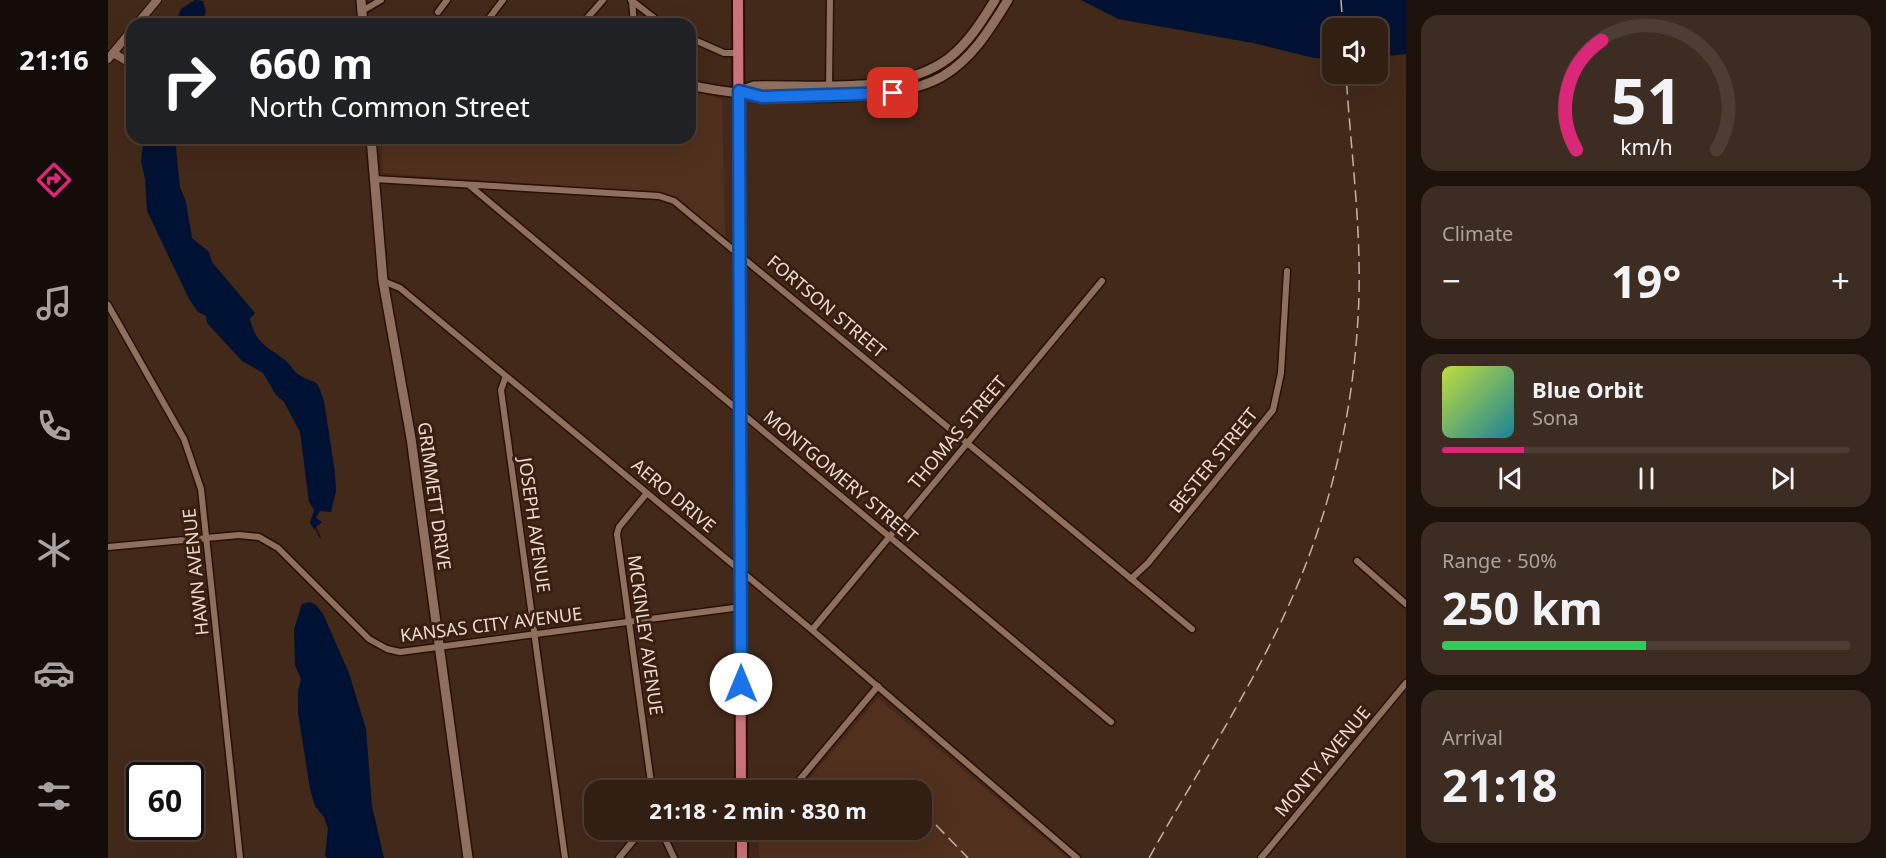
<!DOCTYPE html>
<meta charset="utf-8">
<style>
:root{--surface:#321f14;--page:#3d2c22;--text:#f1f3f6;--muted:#a8a2a0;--line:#4d3d34;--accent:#db2777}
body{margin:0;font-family:"Noto Sans",sans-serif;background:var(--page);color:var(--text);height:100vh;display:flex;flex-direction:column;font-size:22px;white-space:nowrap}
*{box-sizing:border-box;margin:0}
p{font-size:20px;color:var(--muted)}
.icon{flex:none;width:33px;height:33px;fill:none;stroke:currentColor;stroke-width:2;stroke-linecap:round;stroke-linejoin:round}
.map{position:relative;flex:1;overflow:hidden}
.panel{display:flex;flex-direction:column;gap:15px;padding:15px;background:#1c110b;width:480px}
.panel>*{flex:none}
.hud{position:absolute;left:18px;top:18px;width:570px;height:126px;border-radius:18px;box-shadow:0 6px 24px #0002,0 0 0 2px var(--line);background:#202124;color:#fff;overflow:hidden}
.buttons{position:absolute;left:1214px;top:18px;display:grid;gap:12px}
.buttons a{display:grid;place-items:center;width:66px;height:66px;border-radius:12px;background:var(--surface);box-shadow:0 6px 24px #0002,0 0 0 2px var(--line);font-size:30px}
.speed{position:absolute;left:18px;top:762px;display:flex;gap:12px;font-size:30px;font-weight:700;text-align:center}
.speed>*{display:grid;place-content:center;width:78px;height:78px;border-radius:50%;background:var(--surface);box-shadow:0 6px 24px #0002,0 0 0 2px var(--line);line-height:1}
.speed .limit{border:3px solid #111;border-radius:9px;background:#fff;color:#111}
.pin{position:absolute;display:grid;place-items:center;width:51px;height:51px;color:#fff;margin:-26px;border-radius:12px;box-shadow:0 3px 9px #0006}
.me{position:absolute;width:66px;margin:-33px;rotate:0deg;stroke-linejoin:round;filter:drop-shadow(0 0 4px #0008)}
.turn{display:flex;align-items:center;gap:21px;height:126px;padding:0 24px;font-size:27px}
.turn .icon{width:78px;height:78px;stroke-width:2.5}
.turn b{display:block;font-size:42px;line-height:51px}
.big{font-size:45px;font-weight:700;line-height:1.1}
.panel .tile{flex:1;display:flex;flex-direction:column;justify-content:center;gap:9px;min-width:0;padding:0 21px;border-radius:18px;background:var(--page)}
.panel .dial{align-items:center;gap:0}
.dial svg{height:156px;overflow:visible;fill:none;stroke:var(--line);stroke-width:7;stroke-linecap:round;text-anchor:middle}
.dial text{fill:var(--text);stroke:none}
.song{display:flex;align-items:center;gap:18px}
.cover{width:72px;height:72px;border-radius:9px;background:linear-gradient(135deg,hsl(70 70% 55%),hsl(190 70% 35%))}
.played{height:6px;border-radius:3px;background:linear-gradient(90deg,var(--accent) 20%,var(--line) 20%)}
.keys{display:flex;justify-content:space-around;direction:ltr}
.heat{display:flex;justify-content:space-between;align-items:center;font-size:33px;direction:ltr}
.charge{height:9px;border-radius:4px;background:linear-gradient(90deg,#34c759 50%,var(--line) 0)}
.trip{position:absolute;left:476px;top:780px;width:348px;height:60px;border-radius:18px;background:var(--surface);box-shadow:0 6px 24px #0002,0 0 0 2px var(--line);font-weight:700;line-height:60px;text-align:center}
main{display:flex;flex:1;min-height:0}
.menu{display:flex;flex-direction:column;width:108px;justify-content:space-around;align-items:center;background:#140c08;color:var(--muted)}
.menu .icon{width:42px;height:42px}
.menu .active{color:var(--accent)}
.menu b{font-size:27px;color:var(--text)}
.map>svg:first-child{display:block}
</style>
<main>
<nav class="menu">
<b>21:16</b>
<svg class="icon active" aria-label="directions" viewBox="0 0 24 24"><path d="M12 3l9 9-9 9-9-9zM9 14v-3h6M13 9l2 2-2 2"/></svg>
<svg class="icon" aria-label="music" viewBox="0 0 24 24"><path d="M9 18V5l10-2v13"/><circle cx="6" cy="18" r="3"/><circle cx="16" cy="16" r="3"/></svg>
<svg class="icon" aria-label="phone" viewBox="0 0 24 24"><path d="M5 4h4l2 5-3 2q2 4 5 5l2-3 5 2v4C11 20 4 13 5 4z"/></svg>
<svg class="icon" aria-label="climate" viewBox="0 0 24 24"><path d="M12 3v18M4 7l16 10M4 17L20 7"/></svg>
<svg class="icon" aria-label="car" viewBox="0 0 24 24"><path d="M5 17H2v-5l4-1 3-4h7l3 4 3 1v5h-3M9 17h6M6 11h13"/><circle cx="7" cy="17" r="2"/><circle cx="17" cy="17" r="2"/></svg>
<svg class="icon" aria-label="filters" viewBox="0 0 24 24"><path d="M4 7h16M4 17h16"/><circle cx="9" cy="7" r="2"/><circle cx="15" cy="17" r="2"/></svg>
</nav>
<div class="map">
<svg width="1298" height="858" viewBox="0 0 1298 858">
<rect width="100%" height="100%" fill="#43291a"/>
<path fill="#51301d" d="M 582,90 L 614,99 L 617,237 L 572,203 L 551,193 L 275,173 L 273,138 L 582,138 Z
M 770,698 L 960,858 L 651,858 L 650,830 L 813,830 L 813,790 L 692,790 Z"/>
<path fill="#001234" d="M 87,0 L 95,1 L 98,12 L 93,24 L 67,24 L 73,9 Z
M 973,0 L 1298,0 L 1298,54 L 1269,57 L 1269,28 L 1224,28 L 1224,59 L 1206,58 L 1145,43 L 1010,19 Z
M 36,138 L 67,138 L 72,187 L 78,202 L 84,238 L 101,252 L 104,262 L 147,313 L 142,319 C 149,346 159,345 178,361 C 183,365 186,372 191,375 C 210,386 208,376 216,401 L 227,473 L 228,491 L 223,512 L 212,511 L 208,518 L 214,522 L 206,529 L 202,523 L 206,510 L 201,502 L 192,432 L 176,402 L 168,395 L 155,373 L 134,361 L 99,323 L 98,316 L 90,312 L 81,299 L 39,211 L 37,179 L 33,161 Z
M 202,602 L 208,605 L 215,614 L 241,673 L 258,729 L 264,806 L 276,858 L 218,858 L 217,856 L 220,828 L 216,817 L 207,806 L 202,789 L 190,713 L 190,691 L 193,679 L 187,665 L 186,629 L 194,604 Z"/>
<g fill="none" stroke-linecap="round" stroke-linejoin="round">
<path stroke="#001234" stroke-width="1.5" d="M 207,527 L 212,537"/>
<g stroke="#291003" stroke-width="9">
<path id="minor" d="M 523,0 L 554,24
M 524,1 L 526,24
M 254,11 L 273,0
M 330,12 L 339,0
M 379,21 L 395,0
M 474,24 L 495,0
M 582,38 L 616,53 L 630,53
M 721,89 L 722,0
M 266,179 L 551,196 L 566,201 L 1084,629
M 361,185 L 1003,722
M 275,281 L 292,288 L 704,630 L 969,858
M 0,305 L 76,439 L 93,489 L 132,858
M 398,376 L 393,390 L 457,858
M 539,493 L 511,527 L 509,534 L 544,790
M 0,547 L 131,535 L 151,537 L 170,548 L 261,639 L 279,649 L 292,652 L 633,607
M 1249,561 L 1298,604
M 1023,579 L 1040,563 L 1165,410 L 1173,373 L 1179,271
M 704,630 L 994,281
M 683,790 L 770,686
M 553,830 L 566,858
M 511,858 L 534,830
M 1153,858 L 1298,683"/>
</g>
<g stroke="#291003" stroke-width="10">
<path id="tertiary" d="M 29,24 L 49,0
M 5,53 L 24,64
M 0,59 L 24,30"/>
</g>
<g stroke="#291003" stroke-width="12">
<path id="secondary" d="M 253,0 L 255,24
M 582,85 C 640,99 783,107 835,76 C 865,58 882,29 900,0
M 631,91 L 646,86 C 707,84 791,96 841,58 C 861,42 874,21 887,0
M 263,138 L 275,281 L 303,438 L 360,858"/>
</g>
<g stroke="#291003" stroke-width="14">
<path id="primary" d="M 630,0 L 633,790
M 634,830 L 634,858"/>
</g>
<use href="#minor" stroke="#8f705f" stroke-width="6"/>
<use href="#tertiary" stroke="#8f705f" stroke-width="8"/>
<use href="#secondary" stroke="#8f705f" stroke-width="9"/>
<use href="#primary" stroke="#ca737c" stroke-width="10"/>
<path stroke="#c5b2a7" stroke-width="1.5" stroke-dasharray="12 6" stroke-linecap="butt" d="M 1233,0 L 1235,28
M 828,825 L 860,858
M 1041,858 C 1091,768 1154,673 1192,579 C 1226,496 1245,407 1250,318 C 1255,237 1243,155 1238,74"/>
</g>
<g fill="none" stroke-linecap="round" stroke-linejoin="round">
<g stroke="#114b97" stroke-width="15">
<path id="route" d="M 633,684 L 631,91 L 654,97 L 785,93"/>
</g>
<use href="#route" stroke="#1a73e8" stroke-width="10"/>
</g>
<g text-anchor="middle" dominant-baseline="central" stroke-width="6" stroke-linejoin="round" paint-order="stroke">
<g font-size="18" fill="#ecdad1" stroke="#381f10">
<text transform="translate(719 306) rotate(40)">FORTSON STREET</text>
<text transform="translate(849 432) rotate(-50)">THOMAS STREET</text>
<text transform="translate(1105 460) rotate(-51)">BESTER STREET</text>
<text transform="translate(733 476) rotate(40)">MONTGOMERY STREET</text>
<text transform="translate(566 495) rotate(40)">AERO DRIVE</text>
<text transform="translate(327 496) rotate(82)">GRIMMETT DRIVE</text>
<text transform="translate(427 525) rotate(82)">JOSEPH AVENUE</text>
<text transform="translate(87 572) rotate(-96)">HAWN AVENUE</text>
<text transform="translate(383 624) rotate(-7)">KANSAS CITY AVENUE</text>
<text transform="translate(538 635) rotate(82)">MCKINLEY AVENUE</text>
<text transform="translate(1214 761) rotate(-50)">MONTY AVENUE</text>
</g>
</g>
</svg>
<div class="buttons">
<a><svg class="icon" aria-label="sound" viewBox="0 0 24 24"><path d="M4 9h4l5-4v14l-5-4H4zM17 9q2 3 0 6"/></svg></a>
</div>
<div class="speed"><div class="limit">60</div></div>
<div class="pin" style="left:785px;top:93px;background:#d93025"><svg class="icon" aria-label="arrive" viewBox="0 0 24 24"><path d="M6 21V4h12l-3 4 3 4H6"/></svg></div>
<svg class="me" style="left:633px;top:684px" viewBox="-20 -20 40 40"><circle r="19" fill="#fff"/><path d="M0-13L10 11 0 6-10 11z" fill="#1a73e8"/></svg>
<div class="trip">21:18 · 2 min · 830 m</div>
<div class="hud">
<div class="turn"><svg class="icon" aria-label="right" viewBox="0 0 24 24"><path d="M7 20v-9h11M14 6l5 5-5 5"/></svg><div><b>660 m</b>North Common Street</div></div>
</div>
</div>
<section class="panel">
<div class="tile dial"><svg viewBox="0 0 100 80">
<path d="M14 69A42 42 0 1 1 86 69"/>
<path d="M14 69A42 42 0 0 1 27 13" stroke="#db2777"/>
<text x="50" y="56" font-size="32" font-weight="700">51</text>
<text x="50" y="72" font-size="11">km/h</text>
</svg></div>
<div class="tile"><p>Climate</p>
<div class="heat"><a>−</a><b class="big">19°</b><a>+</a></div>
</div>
<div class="tile">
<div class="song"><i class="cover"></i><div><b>Blue Orbit</b><p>Sona</p></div></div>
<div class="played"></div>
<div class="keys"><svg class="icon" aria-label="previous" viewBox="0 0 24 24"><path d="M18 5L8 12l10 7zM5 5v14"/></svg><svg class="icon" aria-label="pause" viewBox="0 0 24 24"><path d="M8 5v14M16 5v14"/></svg><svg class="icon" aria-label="next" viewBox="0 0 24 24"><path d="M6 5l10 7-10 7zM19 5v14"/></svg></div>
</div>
<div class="tile"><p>Range · 50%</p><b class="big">250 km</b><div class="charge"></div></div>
<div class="tile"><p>Arrival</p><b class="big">21:18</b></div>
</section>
</main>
